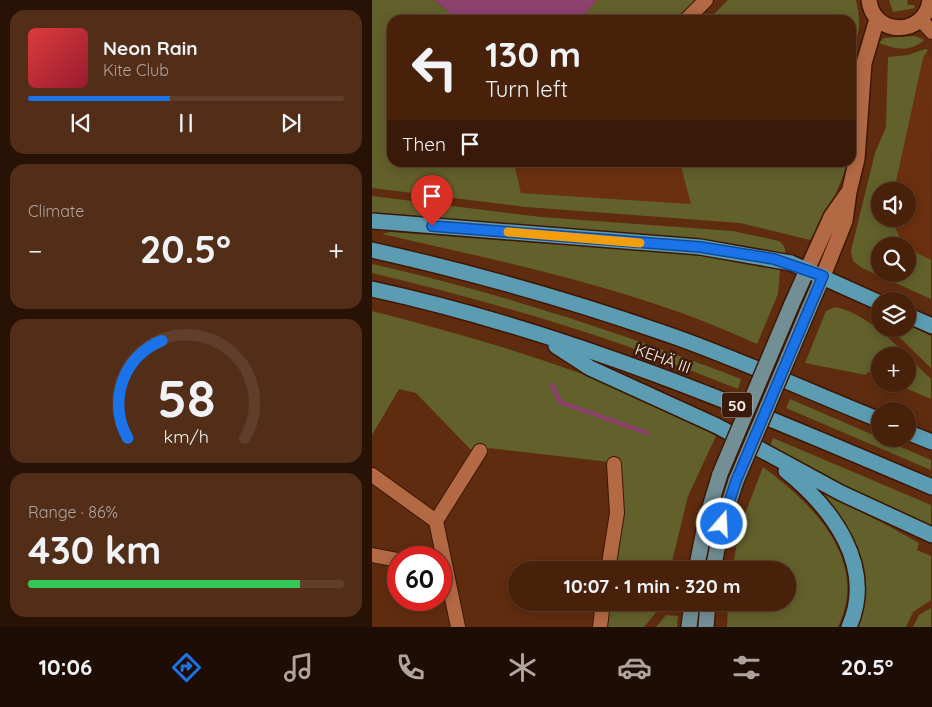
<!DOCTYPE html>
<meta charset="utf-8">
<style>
:root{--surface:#48210b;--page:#522e19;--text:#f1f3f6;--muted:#b1a39d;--line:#603e2c;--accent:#1a73e8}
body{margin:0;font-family:Quicksand,sans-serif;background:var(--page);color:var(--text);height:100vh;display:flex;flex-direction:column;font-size:19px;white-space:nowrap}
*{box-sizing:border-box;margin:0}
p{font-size:16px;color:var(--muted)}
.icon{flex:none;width:28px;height:28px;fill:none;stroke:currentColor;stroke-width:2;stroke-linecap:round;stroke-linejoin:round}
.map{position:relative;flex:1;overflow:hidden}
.drawer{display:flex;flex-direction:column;gap:10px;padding:10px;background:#281206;width:372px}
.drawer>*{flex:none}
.guide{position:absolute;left:15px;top:15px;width:469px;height:152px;border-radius:15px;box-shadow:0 2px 12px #0003,0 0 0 1px var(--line);background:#48210b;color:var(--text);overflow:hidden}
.buttons{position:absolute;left:499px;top:182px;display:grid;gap:10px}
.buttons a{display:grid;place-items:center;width:45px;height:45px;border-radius:50%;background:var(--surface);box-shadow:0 2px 12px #0003,0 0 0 1px var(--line);font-size:25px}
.speed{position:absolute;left:15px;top:546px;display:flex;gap:10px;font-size:25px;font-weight:700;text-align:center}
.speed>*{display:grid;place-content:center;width:65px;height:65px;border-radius:50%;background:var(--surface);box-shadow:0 2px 12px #0003,0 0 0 1px var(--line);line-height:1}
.speed .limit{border:8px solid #d22;background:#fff;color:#111}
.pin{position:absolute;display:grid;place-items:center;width:42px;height:42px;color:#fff;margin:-51px -21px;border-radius:50% 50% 50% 0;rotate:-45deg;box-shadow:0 0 5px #0007}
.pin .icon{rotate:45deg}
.me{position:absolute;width:55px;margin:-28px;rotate:19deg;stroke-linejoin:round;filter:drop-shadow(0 0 4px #0008)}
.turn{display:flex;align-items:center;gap:18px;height:105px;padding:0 15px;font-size:22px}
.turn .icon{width:65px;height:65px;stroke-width:2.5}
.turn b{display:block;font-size:35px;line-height:42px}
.then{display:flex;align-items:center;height:48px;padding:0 15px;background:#0003;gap:10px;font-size:19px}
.big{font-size:38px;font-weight:700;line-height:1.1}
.drawer .tile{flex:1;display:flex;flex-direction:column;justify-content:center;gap:8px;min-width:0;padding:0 18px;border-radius:15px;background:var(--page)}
.drawer .dial{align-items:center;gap:0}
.dial svg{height:130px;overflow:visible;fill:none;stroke:var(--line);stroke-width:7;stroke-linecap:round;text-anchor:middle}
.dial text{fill:var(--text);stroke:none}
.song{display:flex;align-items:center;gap:15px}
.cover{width:60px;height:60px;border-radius:8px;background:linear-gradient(135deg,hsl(0 70% 55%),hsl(350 70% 35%))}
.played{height:5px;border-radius:2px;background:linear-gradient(90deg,var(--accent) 45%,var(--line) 45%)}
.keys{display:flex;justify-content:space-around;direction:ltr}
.heat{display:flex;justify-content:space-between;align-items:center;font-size:28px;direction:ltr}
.charge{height:8px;border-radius:4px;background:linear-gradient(90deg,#34c759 86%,var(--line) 0)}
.trip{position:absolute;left:136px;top:561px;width:288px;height:50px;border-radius:25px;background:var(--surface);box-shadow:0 2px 12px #0003,0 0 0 1px var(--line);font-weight:700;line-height:50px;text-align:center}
.tabs{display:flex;height:80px;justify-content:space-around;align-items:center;background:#1d0d04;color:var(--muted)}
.tabs .icon{width:35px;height:35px}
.tabs .current{color:var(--accent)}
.tabs b{font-size:22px;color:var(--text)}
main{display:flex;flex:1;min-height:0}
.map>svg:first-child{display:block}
</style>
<main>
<section class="drawer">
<div class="tile">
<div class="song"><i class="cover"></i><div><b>Neon Rain</b><p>Kite Club</p></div></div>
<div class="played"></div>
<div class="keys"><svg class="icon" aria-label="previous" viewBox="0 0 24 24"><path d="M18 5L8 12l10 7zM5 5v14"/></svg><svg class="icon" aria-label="pause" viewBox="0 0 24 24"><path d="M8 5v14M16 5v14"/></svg><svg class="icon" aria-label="next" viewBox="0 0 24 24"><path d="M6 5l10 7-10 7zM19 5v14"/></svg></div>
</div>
<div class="tile"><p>Climate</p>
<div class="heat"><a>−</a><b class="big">20.5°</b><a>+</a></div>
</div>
<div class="tile dial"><svg viewBox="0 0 100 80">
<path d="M14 69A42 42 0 1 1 86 69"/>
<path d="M14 69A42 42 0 0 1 35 9" stroke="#1a73e8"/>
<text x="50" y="56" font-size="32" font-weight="700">58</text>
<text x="50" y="72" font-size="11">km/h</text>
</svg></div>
<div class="tile"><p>Range · 86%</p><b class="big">430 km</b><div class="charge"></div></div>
</section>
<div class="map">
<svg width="560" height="627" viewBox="0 0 560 627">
<rect width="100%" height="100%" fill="#602c0f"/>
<path fill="#6b300f" d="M 556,53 L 560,58 L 559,260 L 531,246 L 519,219 L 535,219 L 535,191 L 522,191 L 551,58 Z
M 142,163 L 308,163 L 319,204 L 149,193 Z"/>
<path fill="#62602b" d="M 0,0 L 62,0 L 86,20 L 20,20 L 20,162 L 142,163 L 149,193 L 319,204 L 308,163 L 475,163 C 467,191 454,216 438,240 L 368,223 L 154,207 L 0,188 Z
M 225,0 L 325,0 L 304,20 L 208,20 Z
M 356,0 L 484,0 C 488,18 490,33 479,48 L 479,20 L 336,20 Z
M 517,0 L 535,0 L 536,5 L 542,5 L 543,8 L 521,12 Z
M 543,36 L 552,40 C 538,53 523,49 507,43 L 512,38 Z
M 553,49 L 556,50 L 551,58 L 522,191 L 508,191 L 508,219 L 519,219 L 532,246 L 508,246 L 508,274 L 535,274 L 535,248 L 559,260 L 559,299 L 490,268 L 481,261 L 479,251 L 503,153 L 514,127 L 516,57 L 536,55 Z
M 0,196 L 169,217 L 361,231 L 407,241 C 412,245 414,248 413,255 L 325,239 L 0,215 Z
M 18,232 L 340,256 L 408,270 L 406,294 L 385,344 C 268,289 136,263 10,234 Z
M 0,264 C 126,292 249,333 369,379 L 366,389 C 327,374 288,358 249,344 C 167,316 84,293 0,273 Z
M 463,307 C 499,314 534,355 559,379 L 559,399 L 524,384 L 535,384 L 535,356 L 508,356 L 507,375 L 496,372 L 494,375 L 433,363 L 454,311 Z
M 0,311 C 77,331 154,352 228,381 C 268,397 306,416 344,436 L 316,496 L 298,570 L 241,570 L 246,463 L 117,448 L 112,456 L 98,449 L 44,393 L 27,389 L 0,435 Z
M 535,324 L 559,336 L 559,368 L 519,329 L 535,329 Z
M 418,399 L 559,460 L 559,470 L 414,408 Z
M 401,438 L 559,505 L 559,529 L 397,449 Z
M 391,467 C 441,504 498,560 466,627 L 355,627 L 356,603 L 415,602 L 415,570 L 360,570 L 368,527 Z
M 446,491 L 513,524 L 547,543 L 545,550 L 559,556 L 559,600 L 541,612 L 534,627 L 486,627 L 492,603 L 492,587 Z
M 236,603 L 288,603 L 286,610 L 272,627 L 232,627 Z
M 559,608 L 559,627 L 541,627 L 547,615 Z
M 294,615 L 306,616 L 305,627 L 284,627 Z"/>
<path fill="#8c426d" d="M 62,0 L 225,0 L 208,20 L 86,20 Z"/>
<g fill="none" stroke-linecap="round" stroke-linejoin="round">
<path stroke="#8c426d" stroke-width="4.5" d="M 180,385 L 188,402 L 275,433"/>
<g stroke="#3c1804" stroke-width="16">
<path id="minor" d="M 314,20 L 334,0
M 549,20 L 560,32
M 0,475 L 64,521 L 86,627
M 64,521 L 108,451
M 0,555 L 26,560
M 236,570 L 245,513 L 242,464
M 228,627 L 231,602"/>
</g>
<g stroke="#3c1804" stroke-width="18">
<path id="tertiary" d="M 497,0 C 501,37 553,37 558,0
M 435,270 L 459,217 L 475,194
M 451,276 L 473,221 L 477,192 L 485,159 L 492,63 L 505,19"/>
</g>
<g stroke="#3c1804" stroke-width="18">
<path id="primary" d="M 419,306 L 435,270
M 435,313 L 451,276
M 324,570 L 334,520 L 348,474
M 341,570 L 350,524 L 364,481
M 317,627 L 320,602
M 334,627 L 336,602"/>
</g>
<g stroke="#3c1804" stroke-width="18">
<path id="trunk" d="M 0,221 L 328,247 L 419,263 L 508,303
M 0,250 C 98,272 194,299 289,332 C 363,357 435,391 508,420
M 0,289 C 194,331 377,409 560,487
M 535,315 L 560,326
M 184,346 L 218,368 L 345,426 L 469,493 L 560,535
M 535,432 L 560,442
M 414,471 C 460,508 504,566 477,627"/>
</g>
<use href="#minor" stroke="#b36944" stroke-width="14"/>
<use href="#tertiary" stroke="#b36944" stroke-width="15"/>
<use href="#primary" stroke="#728f96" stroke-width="15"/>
<use href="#trunk" stroke="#5c9cb2" stroke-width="15"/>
<g stroke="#3c1804" stroke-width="18" stroke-linecap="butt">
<path id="primary-bridge" d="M 348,474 L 419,306
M 364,481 L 435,313"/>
</g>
<use href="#primary-bridge" stroke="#728f96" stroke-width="15"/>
</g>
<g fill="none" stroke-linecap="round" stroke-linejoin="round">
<g stroke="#114b97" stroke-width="12">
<path id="route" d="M 60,226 L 328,247 L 402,259 L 451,276 L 364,481 L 350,524"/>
</g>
<use href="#route" stroke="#1a73e8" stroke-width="9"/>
<path stroke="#f59e0b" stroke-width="9" d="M 136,232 L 268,243"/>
</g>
<g text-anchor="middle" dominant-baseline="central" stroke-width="5" stroke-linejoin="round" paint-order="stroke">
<rect fill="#391a0b" stroke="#bfb0a8" stroke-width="1" x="350" y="392.5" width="30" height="25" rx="4"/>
<g font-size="15" font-weight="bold" fill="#f9f0ec">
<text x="365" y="405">50</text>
</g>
<g font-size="16" fill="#f9f0ec" stroke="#391a0b">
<text transform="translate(291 358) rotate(20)">KEHÄ III</text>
</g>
</g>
</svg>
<div class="buttons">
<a><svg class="icon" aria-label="sound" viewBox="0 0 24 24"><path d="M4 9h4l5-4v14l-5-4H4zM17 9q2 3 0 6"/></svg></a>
<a><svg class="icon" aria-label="search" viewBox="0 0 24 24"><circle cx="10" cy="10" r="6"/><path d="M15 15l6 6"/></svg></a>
<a><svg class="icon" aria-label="layers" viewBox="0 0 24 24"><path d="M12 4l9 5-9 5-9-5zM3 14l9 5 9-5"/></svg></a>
<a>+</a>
<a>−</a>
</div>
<div class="speed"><div class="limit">60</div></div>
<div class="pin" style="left:60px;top:226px;background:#d93025"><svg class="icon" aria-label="arrive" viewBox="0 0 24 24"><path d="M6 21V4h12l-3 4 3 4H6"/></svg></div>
<svg class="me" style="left:350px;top:524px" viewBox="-20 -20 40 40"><circle r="17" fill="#1a73e8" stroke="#fff" stroke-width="3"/><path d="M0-11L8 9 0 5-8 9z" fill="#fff"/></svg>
<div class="trip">10:07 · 1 min · 320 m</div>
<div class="guide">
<div class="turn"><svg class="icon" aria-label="left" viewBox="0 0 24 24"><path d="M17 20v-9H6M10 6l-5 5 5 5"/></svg><div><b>130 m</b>Turn left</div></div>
<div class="then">Then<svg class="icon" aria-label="arrive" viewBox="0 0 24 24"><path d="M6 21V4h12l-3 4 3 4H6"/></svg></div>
</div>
</div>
</main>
<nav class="tabs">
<b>10:06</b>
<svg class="icon current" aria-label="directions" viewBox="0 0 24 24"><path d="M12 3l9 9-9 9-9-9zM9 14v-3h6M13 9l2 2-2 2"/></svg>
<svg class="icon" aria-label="music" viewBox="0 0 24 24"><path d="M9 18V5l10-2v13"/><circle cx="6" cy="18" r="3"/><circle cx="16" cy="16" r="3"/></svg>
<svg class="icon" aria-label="phone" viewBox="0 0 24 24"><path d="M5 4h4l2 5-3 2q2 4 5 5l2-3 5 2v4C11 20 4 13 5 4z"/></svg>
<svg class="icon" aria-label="climate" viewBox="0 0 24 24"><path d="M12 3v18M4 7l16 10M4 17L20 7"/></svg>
<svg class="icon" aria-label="car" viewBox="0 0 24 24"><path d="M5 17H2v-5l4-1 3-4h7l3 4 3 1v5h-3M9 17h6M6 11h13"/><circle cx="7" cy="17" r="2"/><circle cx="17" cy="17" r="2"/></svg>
<svg class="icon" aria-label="filters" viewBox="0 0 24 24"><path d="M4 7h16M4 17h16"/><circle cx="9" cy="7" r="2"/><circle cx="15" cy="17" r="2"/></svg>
<b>20.5°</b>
</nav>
